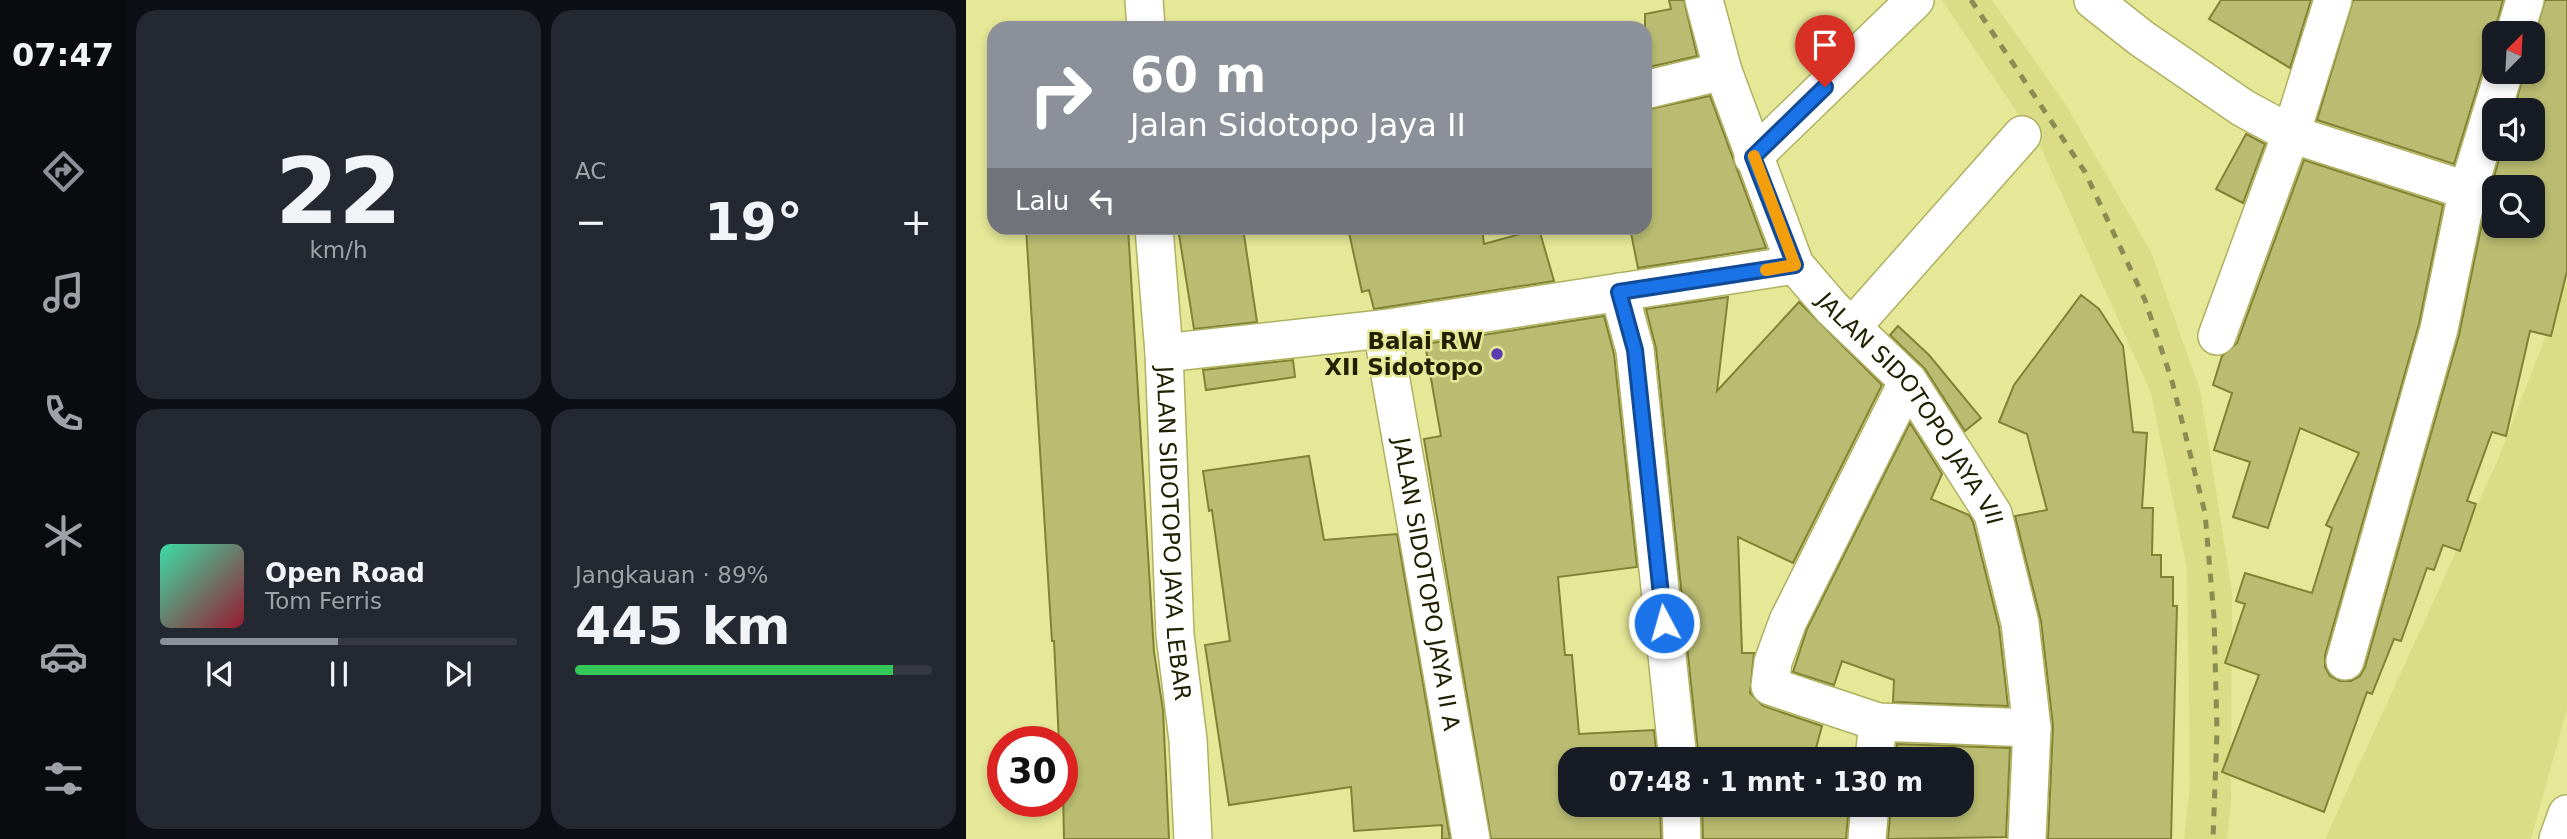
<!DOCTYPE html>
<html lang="id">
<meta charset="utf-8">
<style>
:root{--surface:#171b24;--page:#242831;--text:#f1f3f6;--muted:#9ea1a6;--line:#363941;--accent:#8c9099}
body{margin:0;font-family:"DejaVu Sans",sans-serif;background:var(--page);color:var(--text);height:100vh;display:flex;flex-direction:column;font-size:26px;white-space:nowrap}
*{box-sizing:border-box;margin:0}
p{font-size:23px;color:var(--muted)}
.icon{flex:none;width:38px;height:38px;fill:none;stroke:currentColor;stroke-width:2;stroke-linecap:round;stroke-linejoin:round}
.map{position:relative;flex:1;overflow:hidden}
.sheet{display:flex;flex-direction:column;gap:10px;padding:10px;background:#0d0f14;width:840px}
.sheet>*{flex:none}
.guide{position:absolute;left:21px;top:21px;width:665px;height:214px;border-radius:21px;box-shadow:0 4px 10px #0003;background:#8c9099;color:#fff;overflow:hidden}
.needle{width:46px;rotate:24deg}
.buttons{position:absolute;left:1516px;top:21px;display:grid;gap:14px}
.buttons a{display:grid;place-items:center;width:63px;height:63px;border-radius:14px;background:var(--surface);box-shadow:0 4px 10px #0003;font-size:35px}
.speed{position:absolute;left:21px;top:726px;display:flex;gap:14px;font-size:35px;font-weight:700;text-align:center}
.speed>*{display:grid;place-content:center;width:91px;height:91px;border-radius:50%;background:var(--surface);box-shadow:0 4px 10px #0003;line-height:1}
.speed .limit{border:10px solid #d22;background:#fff;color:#111}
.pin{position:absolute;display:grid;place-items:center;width:60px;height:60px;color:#fff;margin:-72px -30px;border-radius:50% 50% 50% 0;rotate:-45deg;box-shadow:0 0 7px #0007}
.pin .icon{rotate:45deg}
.me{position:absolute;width:77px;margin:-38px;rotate:354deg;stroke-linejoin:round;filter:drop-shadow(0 0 5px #0008)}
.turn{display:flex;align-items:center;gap:24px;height:147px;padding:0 28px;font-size:32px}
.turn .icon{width:91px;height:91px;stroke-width:2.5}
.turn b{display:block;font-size:49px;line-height:60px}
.then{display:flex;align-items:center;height:66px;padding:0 28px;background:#0003;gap:14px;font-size:26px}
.big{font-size:52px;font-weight:700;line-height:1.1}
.sheet .widget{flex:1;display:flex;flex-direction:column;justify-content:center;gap:10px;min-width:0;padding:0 24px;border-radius:21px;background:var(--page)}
.sheet .dial{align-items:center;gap:0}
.dial b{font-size:91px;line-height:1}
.song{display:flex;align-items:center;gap:21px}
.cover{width:84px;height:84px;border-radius:10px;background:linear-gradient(135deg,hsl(160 70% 55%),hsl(350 70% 35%))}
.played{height:7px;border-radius:4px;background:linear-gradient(90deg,var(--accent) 50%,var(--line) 50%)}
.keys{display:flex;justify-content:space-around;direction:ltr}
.heat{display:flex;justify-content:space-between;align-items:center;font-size:38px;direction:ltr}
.charge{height:10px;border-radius:5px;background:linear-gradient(90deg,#34c759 89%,var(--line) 0)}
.sheet .tiles{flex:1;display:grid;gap:10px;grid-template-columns:repeat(2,1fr)}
.trip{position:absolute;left:592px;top:747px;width:416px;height:70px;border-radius:21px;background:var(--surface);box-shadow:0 4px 10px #0003;font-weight:700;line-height:70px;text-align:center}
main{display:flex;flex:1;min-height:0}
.dock{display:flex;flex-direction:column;width:126px;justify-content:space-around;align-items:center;background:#090b0e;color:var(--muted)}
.dock .icon{width:49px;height:49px}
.dock .current{color:var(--accent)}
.dock b{font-size:32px;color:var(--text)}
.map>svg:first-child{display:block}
</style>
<main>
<nav class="dock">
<b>07:47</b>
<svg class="icon current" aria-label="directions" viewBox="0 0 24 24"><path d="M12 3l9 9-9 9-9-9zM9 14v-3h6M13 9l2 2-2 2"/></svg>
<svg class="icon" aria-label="music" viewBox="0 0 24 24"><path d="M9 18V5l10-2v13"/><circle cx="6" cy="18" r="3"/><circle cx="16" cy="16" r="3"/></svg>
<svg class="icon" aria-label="phone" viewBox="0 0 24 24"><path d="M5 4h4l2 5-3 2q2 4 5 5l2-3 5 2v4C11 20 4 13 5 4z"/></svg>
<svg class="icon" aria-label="climate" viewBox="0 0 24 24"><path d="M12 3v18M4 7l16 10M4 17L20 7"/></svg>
<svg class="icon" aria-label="car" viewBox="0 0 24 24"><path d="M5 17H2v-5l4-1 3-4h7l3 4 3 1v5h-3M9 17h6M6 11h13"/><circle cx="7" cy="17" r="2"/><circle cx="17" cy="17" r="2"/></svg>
<svg class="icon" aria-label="filters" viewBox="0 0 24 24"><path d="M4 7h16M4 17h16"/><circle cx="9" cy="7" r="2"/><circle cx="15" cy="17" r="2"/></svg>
</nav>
<section class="sheet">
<div class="tiles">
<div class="widget dial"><b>22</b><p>km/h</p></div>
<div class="widget"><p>AC</p>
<div class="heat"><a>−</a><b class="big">19°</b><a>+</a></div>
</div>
<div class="widget">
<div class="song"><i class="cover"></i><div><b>Open Road</b><p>Tom Ferris</p></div></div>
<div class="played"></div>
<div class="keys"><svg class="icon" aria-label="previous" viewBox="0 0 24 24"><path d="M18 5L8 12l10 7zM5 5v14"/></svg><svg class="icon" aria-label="pause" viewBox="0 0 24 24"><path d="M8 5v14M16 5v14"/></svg><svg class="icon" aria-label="next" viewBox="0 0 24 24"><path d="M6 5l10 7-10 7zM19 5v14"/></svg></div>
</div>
<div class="widget"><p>Jangkauan · 89%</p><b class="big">445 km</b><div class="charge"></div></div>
</div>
</section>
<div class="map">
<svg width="1601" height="839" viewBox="0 0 1601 839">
<rect width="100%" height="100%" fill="#e5e897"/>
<path fill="#dadd85" d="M 976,0 L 1026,0 L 1100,105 L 1185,252 L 1234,390 L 1266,592 L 1265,802 L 1261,839 L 1218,839 L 1224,786 L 1221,569 L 1185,393 L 1075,148 Z
M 1601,281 L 1601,709 L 1565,839 L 1359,839 L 1531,462 Z"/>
<path fill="#babd71" stroke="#818233" stroke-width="2" d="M 703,0 L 718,0 L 731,56 L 679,68 L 679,14 L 705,9 Z
M 1255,0 L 1345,0 L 1324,68 L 1243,19 Z
M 1387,0 L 1537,0 L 1528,33 L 1528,54 L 1518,66 L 1488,164 L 1351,120 Z
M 1579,0 L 1601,0 L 1601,271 L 1585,336 L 1564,331 L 1540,436 L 1526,432 L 1501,501 L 1510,504 L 1494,551 L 1477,545 L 1468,570 L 1461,568 L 1435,641 L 1428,639 L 1406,694 L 1401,692 L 1358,812 L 1256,772 L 1293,675 L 1259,663 L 1279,604 L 1270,601 L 1279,573 L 1346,593 L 1366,528 L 1360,525 L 1393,453 L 1334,428 L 1302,528 L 1267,517 L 1284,462 L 1248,450 L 1266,393 L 1247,385 L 1256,356 L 1271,343 L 1338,160 L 1477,205 L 1453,324 L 1359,655 L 1359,667 L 1364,676 L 1374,681 L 1385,681 L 1394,676 L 1399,667 L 1493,335 L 1517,218 L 1528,219 L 1528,226 L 1566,226 L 1566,187 L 1545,187 L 1528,177 L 1536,149 L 1566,149 L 1566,110 L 1548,110 L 1558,72 L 1566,72 L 1566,44 Z
M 744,96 L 800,248 L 672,268 L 664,228 L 679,228 L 679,110 Z
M 1280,134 L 1299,144 L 1277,203 L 1250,189 Z
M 60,228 L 162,228 L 188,652 L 197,710 L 203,839 L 98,839 L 96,742 L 93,742 L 88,641 L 86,641 Z
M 212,228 L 277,228 L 291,322 L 228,329 Z
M 382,228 L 516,228 L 518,244 L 573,229 L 588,281 L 408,309 L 403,290 L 396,292 Z
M 1115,295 L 1133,309 L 1157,346 L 1167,432 L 1181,433 L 1176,508 L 1187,508 L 1186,555 L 1195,555 L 1195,577 L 1207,577 L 1207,606 L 1211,606 L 1205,839 L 1082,839 L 1087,726 L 1075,621 L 1049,516 L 1081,510 L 1061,434 L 1033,422 L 1048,385 Z
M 762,297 L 751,391 L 833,302 L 916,385 L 827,563 L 772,537 L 776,653 L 788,653 L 784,693 L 797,706 L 856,726 L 849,752 L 888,752 L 887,760 L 733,760 L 690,348 L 680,309 Z
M 638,316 L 648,354 L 671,567 L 592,577 L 599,655 L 606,655 L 613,734 L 688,730 L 691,760 L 604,760 L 604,805 L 694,805 L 695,839 L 525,839 L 458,439 L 475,436 L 459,344 Z
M 932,326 L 963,355 L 1015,418 L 999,431 L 959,369 L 924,335 Z
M 327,360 L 329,377 L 240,390 L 237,370 Z
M 944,423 L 976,474 L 965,499 L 1003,515 L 1007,522 L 1033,627 L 1042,706 L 927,702 L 928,680 L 876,661 L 868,685 L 827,672 L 841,629 Z
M 343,456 L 358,540 L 431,534 L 484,839 L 476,839 L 476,825 L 388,831 L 385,787 L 263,805 L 239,645 L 264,641 L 246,510 L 243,511 L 237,471 Z
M 931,744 L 1044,748 L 1040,837 L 922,839 L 925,805 L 996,805 L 996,760 L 929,760 Z
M 736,805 L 883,805 L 880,839 L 737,839 Z"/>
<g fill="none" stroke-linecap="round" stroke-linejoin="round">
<g stroke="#afb162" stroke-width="40">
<g id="street">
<path d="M 178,0 L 180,28"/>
<path id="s1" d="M 738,0 L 757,71 L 829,265 L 866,308 L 942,381 L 1027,514 L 1054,623 L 1066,728 L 1061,839"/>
<path d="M 1127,0 L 1175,38 L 1277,108 L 1325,134 L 1528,199"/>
<path d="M 1549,33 L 1559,0"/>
<path d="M 679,90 L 757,71"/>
<path d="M 787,157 L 949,0"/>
<path id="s2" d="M 188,228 L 198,353 L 209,635 L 222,740 L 227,839"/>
<path d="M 653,292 L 669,350 L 712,760"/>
<path d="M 886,327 L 1056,135"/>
<path id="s3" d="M 416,329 L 505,839"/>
<path d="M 1251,336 L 1325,134 L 1367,0"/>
<path d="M 198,353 L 416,329 L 829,265"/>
<path d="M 942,381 L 822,621 L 807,662 L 804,686 L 912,722 L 1066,728"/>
<path d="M 1379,661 L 1473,329 L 1501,193 L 1538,72"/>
<path d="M 908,760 L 912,722"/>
<path d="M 715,805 L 716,839"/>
<path d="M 901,839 L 904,805"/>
<path d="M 1592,839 L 1601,814"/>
</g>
</g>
<use href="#street" stroke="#fff" stroke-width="37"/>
<path stroke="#8a8c52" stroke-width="5" stroke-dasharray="9 9" stroke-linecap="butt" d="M 1005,0 L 1119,172 L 1179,300 L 1206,381 L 1239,513 L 1248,617 L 1251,731 L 1247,839"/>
</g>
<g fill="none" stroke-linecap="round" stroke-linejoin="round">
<g stroke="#114b97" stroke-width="18">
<path id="route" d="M 698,623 L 669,350 L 653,292 L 829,265 L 787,157 L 859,87"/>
</g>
<use href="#route" stroke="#1a73e8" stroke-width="12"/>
<path stroke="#f59e0b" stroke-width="12" d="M 788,156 L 829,265 L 800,270"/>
</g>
<circle fill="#5b3ab2" stroke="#e5e897" stroke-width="2.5" cx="531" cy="354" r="7"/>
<g text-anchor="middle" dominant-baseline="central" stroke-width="5" stroke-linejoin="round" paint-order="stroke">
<g font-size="23" font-weight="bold" fill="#212101" stroke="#e5e897" text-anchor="end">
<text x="517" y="341">Balai RW<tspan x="517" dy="26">XII Sidotopo</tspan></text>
</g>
<g font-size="23" fill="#212101" stroke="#e5e897">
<text stroke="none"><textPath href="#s1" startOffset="466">JALAN SIDOTOPO JAYA VII</textPath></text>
<text stroke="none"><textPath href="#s2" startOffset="306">JALAN SIDOTOPO JAYA LEBAR</textPath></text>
<text stroke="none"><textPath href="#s3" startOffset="259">JALAN SIDOTOPO JAYA II A</textPath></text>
</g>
</g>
</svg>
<div class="buttons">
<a><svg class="needle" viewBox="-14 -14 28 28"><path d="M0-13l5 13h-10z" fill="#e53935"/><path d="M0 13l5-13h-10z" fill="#9ea1a6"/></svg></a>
<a><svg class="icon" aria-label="sound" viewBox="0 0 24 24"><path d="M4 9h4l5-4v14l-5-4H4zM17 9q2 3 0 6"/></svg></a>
<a><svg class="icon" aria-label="search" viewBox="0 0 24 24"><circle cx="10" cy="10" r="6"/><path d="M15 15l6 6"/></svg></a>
</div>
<div class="speed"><div class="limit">30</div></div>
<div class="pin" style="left:859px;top:87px;background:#d93025"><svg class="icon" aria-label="arrive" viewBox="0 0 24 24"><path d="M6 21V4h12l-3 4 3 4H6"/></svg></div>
<svg class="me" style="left:698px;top:623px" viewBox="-20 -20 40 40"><circle r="17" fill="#1a73e8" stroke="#fff" stroke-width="3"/><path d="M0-11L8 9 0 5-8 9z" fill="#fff"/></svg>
<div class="trip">07:48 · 1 mnt · 130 m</div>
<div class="guide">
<div class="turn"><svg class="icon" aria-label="right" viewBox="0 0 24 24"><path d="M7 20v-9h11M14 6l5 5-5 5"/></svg><div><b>60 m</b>Jalan Sidotopo Jaya II</div></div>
<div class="then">Lalu<svg class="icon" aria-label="left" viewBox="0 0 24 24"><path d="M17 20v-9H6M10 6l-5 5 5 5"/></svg></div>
</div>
</div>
</main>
